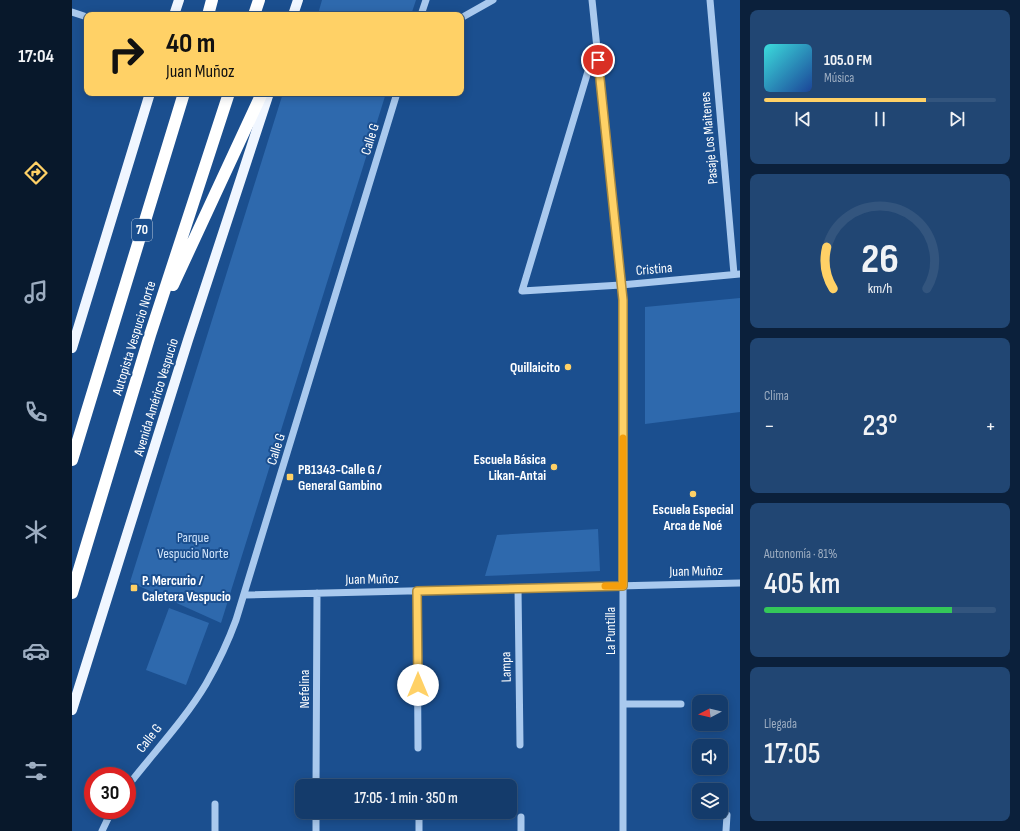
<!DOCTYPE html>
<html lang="es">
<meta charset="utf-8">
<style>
:root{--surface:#143b6b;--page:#214673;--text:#f1f3f6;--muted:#9dadc1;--line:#33557e;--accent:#ffd166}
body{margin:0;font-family:"Sofia Sans Condensed",sans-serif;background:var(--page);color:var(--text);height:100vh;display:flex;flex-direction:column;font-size:15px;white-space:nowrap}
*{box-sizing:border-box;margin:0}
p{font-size:13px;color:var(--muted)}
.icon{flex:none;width:22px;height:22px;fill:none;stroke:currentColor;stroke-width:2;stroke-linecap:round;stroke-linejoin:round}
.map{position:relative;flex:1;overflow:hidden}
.details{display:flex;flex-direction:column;gap:10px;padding:10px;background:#0b203b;width:280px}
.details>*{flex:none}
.banner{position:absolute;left:12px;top:12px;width:380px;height:84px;border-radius:8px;box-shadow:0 2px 10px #0003,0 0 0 1px var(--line);background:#ffd166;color:#111;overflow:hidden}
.needle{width:26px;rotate:263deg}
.fabs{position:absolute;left:620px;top:695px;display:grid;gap:8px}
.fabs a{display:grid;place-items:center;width:36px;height:36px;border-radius:8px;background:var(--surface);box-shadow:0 2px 10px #0003,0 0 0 1px var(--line);font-size:20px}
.speed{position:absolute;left:12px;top:767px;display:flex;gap:8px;font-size:20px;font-weight:700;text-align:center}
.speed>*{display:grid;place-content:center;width:52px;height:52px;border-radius:50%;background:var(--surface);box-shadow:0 2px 10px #0003,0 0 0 1px var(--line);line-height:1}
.speed .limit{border:6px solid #d22;background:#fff;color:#111}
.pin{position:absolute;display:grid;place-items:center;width:34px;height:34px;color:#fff;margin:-17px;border:2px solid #fff;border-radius:50%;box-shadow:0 1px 4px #0007}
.me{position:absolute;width:44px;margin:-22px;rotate:0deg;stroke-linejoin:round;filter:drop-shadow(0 0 3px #0008)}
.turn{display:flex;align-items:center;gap:14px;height:84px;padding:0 16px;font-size:18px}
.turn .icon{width:52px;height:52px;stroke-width:2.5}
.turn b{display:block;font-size:28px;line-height:34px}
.big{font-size:30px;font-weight:600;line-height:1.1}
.details .card{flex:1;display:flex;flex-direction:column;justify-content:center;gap:6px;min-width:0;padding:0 14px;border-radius:8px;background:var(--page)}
.details .dial{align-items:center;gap:0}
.dial svg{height:104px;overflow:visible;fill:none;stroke:var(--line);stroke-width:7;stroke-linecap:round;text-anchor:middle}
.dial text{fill:var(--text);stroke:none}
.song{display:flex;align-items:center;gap:12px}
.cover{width:48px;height:48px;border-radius:6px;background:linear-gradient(135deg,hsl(180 70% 55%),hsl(220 70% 35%))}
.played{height:4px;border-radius:2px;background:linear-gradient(90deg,var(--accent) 70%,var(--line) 70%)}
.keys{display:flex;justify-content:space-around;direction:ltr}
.heat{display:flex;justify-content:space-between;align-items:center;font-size:22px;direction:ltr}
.charge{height:6px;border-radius:3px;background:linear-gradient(90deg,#34c759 81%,var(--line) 0)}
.trip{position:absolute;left:223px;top:779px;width:222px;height:40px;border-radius:8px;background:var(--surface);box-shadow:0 2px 10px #0003,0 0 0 1px var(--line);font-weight:600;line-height:40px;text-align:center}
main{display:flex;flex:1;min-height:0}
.dock{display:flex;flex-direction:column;width:72px;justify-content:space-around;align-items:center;background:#08182b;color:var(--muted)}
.dock .icon{width:28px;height:28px}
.dock .current{color:var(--accent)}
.dock b{font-size:18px;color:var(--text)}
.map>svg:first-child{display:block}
</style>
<main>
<nav class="dock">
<b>17:04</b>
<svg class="icon current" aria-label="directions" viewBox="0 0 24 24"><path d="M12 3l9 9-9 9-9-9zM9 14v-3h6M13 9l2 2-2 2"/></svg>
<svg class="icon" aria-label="music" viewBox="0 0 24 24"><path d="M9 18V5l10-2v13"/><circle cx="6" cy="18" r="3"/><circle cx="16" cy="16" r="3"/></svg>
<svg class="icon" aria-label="phone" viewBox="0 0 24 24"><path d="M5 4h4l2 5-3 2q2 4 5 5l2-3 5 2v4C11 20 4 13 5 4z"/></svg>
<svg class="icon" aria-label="climate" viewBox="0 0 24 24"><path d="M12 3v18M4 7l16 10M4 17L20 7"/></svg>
<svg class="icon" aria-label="car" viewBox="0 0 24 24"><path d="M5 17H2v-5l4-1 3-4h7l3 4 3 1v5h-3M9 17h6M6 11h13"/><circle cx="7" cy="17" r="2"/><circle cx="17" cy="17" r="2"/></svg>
<svg class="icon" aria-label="filters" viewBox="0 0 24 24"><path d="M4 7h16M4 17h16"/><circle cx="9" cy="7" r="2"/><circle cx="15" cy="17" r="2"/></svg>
</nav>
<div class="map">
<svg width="668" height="831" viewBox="0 0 668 831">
<rect width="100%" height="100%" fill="#1b4f8f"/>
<path fill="#2e69ad" d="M 250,0 L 344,0 L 339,15 L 244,15 L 246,14 Z
M 211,93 L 314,93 L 149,623 L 58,582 Z
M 668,298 L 668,412 L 573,424 L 573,307 Z
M 526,529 L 528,571 L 413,576 L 425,535 Z
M 97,608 L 137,623 L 114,685 L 74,670 Z"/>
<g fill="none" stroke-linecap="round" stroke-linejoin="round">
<path stroke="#a9c9ee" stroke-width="7" d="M 520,0 L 551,300 L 551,831
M 638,0 L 662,274
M 0,12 L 15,17
M 349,15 L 354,0
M 389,18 L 421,0
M 523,48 L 450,291 L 549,285 L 668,274
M 446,588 L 448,745
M 345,591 L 346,748
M 173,595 L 668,583
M 551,704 L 609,704
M 244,786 L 245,593
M 55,787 C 81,753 112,721 134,684 C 146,663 156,642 164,620 L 325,93
M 143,804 L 143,831
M 449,817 L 449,831
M 30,831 L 40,810
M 244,831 L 244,812
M 347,831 L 347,813
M 654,831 L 655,815"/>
<path stroke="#f0f6ff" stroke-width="10" d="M 102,15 L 107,0
M 221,15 L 226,0
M 0,348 L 78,93
M 0,710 L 116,340 L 197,93"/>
<path stroke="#fff" stroke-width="12" d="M 136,15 L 140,0
M 182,15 L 187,0
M 101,285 L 190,93
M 0,460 L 112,93
M 0,593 L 78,335 L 157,93"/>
</g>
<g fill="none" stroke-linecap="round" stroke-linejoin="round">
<g stroke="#a68842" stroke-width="10">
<path id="route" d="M 346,685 L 345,591 L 551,586 L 551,300 L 526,60"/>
</g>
<use href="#route" stroke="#ffd166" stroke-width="7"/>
<path stroke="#f59e0b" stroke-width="7" d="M 533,586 L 551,586 L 551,438"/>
</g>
<g fill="#ffd166" stroke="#1b4f8f" stroke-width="1.5">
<circle cx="496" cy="367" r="4"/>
<circle cx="482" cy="467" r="4"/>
<rect x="214" y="473" width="8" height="8" rx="2"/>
<circle cx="621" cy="494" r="4"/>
<rect x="58" y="584" width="8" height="8" rx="2"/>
</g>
<g text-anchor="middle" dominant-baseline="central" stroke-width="4" stroke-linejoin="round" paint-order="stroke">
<rect fill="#1b4f8f" stroke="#bbcadd" stroke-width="1" x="60" y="219" width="20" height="22" rx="3"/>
<g font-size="13" font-weight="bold" fill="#fff">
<text x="70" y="230">70</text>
</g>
<g font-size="14" fill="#fff" stroke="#1b4f8f">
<text transform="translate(637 138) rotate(-95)">Pasaje Los Maitenes</text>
<text transform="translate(298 139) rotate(-73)">Calle G</text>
<text transform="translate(582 269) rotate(-5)">Cristina</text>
<text transform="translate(62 338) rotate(-73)">Autopista Vespucio Norte</text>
<text transform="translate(84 397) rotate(-73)">Avenida Américo Vespucio</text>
<text transform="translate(204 449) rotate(-73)">Calle G</text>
<text transform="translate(624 571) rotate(-1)">Juan Muñoz</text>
<text transform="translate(300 579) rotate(-1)">Juan Muñoz</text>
<text transform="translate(538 631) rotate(-90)">La Puntilla</text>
<text transform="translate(434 667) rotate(-91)">Lampa</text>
<text transform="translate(232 689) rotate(-90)">Nefelina</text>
<text transform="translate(77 738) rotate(-52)">Calle G</text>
</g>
<g font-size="14" font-weight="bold" fill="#fff" stroke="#1b4f8f" text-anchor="end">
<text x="488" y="367">Quillaicito</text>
<text x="474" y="459">Escuela Básica<tspan x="474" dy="16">Likan-Antai</tspan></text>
<text x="226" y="469" text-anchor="start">PB1343-Calle G /<tspan x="226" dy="16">General Gambino</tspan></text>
<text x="621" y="509" text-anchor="middle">Escuela Especial<tspan x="621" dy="16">Arca de Noé</tspan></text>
<text x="70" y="580" text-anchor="start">P. Mercurio /<tspan x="70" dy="16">Caletera Vespucio</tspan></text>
</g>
<g font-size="14" fill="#cfe3fa" stroke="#1b4f8f">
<text x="121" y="537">Parque<tspan x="121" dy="16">Vespucio Norte</tspan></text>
</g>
</g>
</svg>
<div class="fabs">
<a><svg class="needle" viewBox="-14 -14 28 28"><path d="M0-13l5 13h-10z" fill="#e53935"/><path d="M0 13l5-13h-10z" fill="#9dadc1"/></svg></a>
<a><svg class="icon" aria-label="sound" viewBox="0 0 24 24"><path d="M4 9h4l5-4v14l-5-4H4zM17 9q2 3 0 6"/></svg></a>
<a><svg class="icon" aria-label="layers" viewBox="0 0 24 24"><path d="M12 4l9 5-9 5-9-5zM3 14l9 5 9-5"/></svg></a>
</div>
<div class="speed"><div class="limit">30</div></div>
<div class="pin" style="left:526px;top:60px;background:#d93025"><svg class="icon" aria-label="arrive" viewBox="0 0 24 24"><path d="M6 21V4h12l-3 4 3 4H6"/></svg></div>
<svg class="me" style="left:346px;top:685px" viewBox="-20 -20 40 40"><circle r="19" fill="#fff"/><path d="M0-13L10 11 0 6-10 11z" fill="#ffd166"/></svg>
<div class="trip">17:05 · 1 min · 350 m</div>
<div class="banner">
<div class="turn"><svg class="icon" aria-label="right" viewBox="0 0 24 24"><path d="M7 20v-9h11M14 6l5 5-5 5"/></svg><div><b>40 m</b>Juan Muñoz</div></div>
</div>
</div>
<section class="details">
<div class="card">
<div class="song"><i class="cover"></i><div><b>105.0 FM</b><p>Música</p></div></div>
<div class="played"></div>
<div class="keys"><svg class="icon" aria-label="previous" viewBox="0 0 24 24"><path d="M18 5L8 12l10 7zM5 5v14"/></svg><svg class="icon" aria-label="pause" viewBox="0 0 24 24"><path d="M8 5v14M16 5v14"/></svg><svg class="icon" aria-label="next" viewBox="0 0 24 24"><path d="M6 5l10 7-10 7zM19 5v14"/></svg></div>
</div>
<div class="card dial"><svg viewBox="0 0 100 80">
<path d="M14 69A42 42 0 1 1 86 69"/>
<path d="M14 69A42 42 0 0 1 9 37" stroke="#ffd166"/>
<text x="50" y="56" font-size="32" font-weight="700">26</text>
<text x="50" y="72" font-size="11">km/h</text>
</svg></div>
<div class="card"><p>Clima</p>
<div class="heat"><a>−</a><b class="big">23°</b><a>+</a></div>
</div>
<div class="card"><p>Autonomía · 81%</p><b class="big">405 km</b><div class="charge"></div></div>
<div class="card"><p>Llegada</p><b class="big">17:05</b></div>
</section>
</main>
